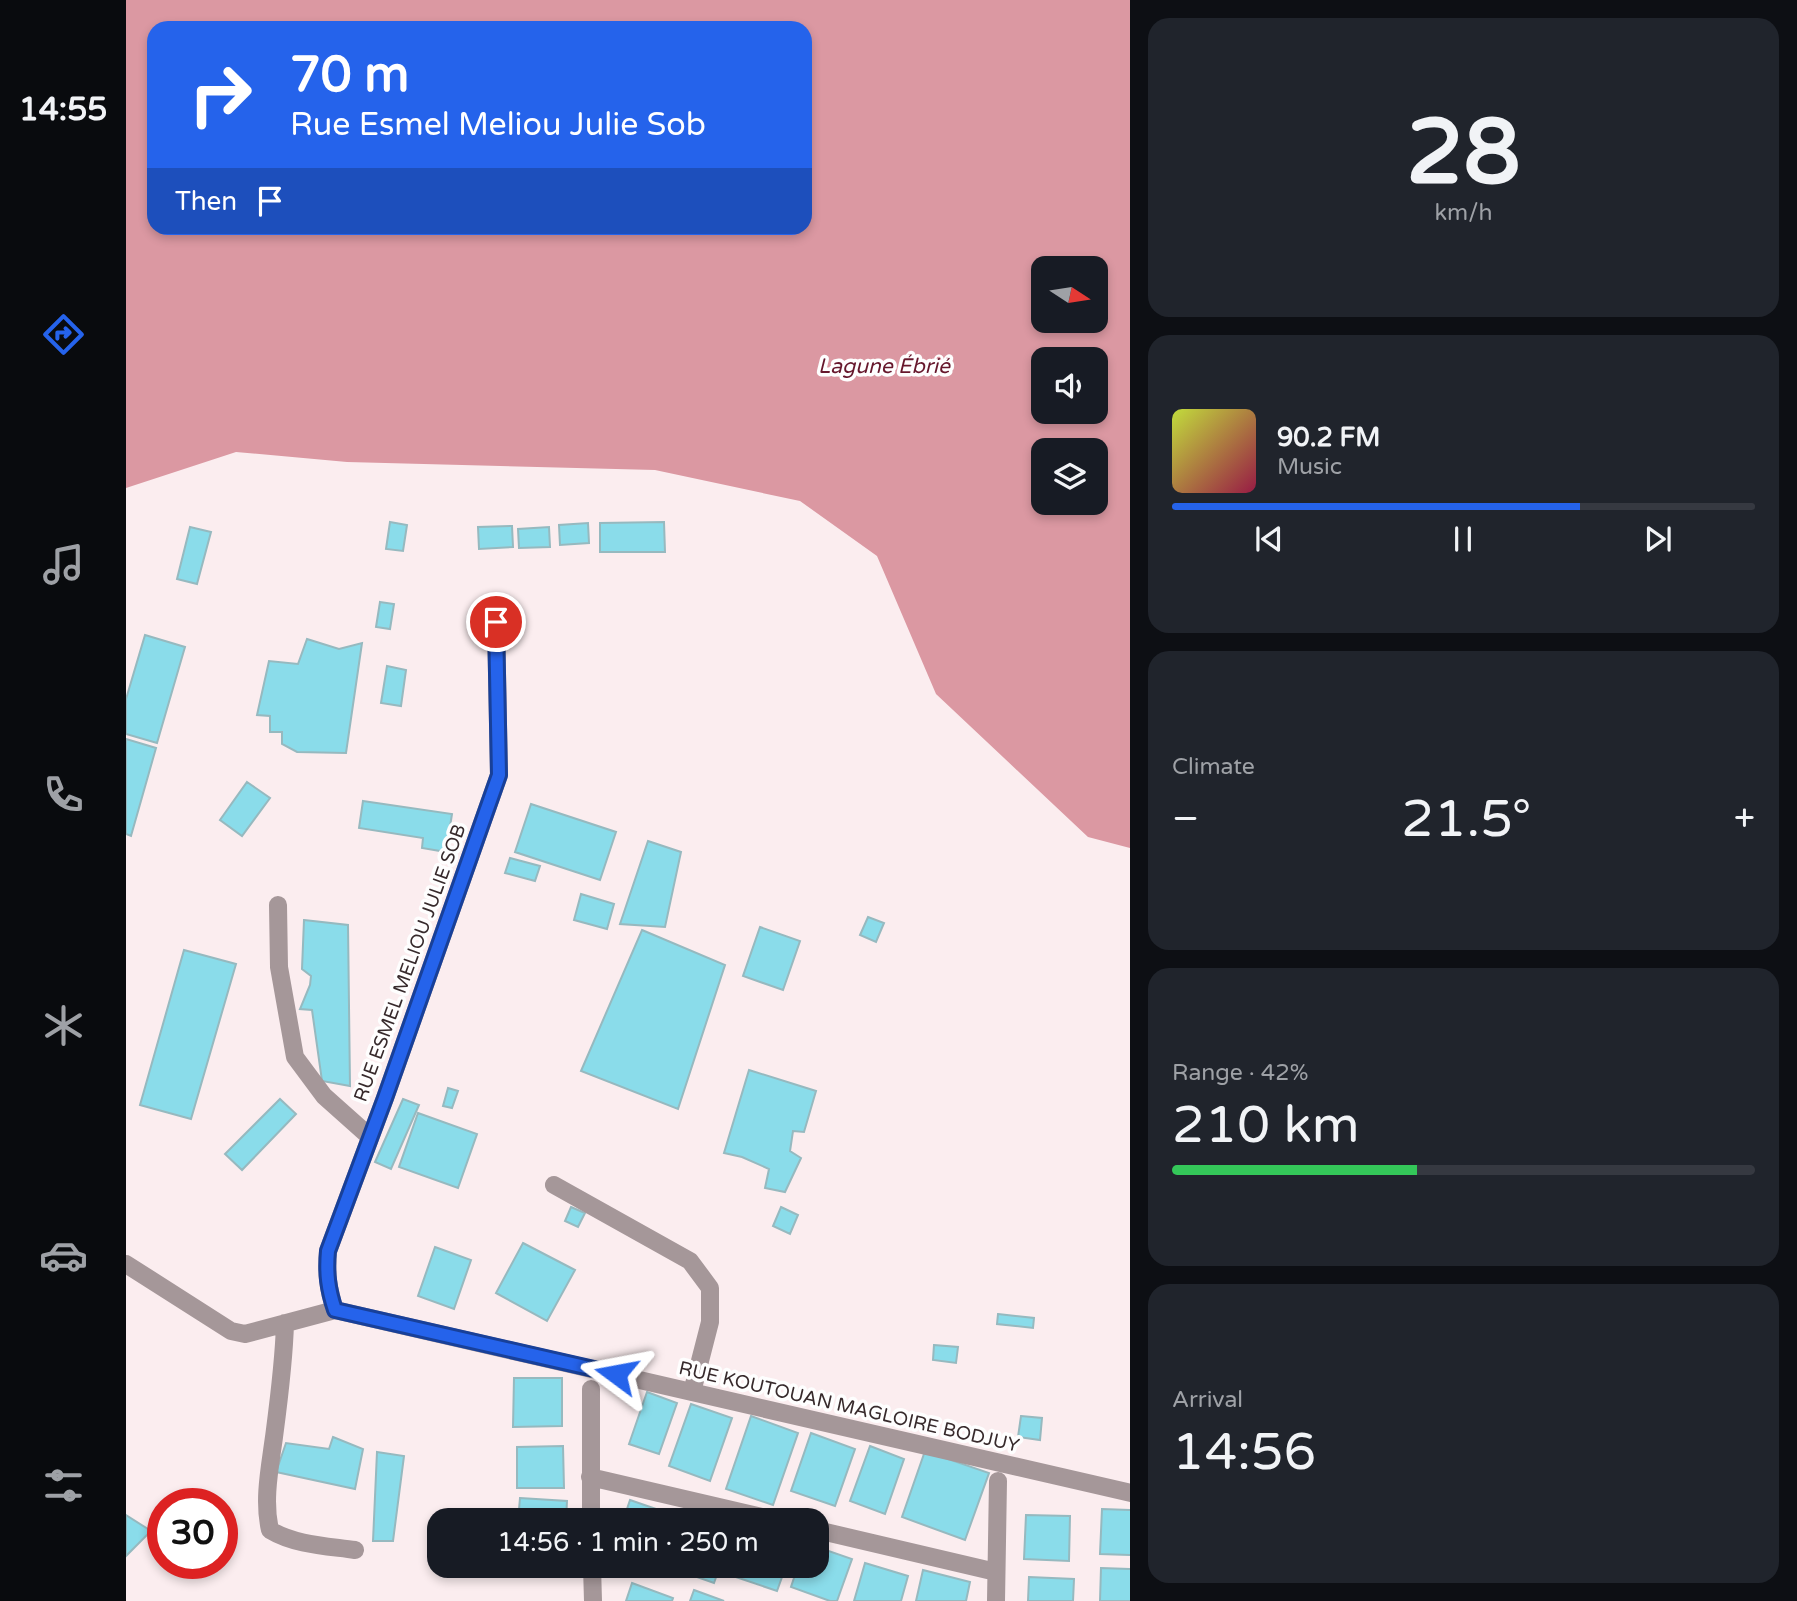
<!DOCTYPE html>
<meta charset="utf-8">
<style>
:root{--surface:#171b24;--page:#20242c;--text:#f1f3f6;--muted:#9ea1a6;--line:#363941;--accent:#2563eb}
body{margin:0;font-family:"Varela Round",sans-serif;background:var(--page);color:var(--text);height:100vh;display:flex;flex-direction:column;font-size:26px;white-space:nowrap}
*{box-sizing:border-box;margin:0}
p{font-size:23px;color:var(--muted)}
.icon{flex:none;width:38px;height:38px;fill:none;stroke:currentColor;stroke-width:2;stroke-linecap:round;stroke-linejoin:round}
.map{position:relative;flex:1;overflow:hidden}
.side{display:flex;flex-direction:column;gap:18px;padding:18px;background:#0d0f14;width:667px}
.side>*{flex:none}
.top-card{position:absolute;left:21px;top:21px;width:665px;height:214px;border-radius:21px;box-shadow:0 4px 10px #0003;background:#2563eb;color:#fff;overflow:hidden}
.needle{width:46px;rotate:102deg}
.fabs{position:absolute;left:905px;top:256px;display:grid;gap:14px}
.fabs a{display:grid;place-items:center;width:77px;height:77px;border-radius:14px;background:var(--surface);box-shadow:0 4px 10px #0003;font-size:35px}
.speed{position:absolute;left:21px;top:1488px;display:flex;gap:14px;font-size:35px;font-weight:700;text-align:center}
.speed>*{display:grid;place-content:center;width:91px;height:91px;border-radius:50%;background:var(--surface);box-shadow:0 4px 10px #0003;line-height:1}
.speed .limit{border:10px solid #d22;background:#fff;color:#111}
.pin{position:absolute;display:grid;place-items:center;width:60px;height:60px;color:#fff;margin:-30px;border:4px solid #fff;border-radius:50%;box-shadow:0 2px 7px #0007}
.me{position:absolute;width:77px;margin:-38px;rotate:283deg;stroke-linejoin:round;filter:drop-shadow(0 0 5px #0008)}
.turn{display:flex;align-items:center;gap:24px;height:147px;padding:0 28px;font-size:32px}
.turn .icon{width:91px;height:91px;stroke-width:2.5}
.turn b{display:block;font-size:49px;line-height:60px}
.then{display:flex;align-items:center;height:66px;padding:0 28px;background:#0003;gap:14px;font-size:26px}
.big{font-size:52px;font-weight:600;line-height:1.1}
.side .card{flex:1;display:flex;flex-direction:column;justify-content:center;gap:10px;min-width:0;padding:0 24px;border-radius:21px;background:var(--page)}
.side .dial{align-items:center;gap:0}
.dial b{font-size:91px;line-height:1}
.song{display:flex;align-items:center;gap:21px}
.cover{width:84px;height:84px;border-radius:10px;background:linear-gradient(135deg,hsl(70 70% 55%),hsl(340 70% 35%))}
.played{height:7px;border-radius:4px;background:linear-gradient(90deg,var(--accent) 70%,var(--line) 70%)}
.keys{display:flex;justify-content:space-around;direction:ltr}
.heat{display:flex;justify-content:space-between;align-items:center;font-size:38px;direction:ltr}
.charge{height:10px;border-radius:5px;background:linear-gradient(90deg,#34c759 42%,var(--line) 0)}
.trip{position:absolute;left:301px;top:1508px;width:402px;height:70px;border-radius:21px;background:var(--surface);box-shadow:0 4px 10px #0003;font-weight:600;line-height:70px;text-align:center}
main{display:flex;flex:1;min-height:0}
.dock{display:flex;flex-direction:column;width:126px;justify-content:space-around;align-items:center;background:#090b0e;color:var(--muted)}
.dock .icon{width:49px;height:49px}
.dock .current{color:var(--accent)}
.dock b{font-size:32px;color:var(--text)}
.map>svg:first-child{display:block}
</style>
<main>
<nav class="dock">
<b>14:55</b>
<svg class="icon current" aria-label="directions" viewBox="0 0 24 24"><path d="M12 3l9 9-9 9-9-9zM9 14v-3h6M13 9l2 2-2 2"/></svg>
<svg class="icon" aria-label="music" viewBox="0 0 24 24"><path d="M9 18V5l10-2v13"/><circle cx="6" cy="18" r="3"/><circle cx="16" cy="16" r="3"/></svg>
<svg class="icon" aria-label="phone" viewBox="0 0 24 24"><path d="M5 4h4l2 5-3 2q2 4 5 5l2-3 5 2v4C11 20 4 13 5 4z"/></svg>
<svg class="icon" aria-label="climate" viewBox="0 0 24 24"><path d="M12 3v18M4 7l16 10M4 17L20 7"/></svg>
<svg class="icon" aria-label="car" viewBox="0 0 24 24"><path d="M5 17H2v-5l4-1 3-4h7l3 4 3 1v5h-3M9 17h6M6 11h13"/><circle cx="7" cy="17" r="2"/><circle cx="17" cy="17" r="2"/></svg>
<svg class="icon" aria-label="filters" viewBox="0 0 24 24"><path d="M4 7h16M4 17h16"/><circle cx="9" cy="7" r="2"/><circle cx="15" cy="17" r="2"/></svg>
</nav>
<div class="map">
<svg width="1005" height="1601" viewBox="0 0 1005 1601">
<rect width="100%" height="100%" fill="#fbedef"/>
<path fill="#db98a2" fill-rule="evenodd" d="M 0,0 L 1004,0 L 1004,848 L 962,837 L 810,694 L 751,556 L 674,501 L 529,470 L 221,462 L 110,452 L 0,488 ZM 28,28 L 679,28 L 679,228 L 28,228 ZM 917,268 L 970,268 L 970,320 L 917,320 ZM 917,359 L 970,359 L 970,411 L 917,411 ZM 917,450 L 970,450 L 970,502 L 917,502 Z"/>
<path fill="#8adcea" stroke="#96b9bf" stroke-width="2" d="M 264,522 L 281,525 L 277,551 L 260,549 Z
M 538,522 L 539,552 L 474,552 L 474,523 Z
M 462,523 L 463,543 L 434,545 L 433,525 Z
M 386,526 L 387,547 L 353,549 L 352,527 Z
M 64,527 L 85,532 L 71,584 L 51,579 Z
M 423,527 L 424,547 L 393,548 L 392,529 Z
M 254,602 L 268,604 L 264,629 L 250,627 Z
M 19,635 L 59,647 L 31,743 L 0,734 L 0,699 Z
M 181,639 L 213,649 L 236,643 L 220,753 L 171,752 L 156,744 L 156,732 L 144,732 L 144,716 L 131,715 L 143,661 L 172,664 Z
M 261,666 L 280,670 L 275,706 L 255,703 Z
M 0,739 L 30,748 L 5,836 L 0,834 Z
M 121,782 L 144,798 L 116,836 L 94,820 Z
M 237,801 L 326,814 L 320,852 L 296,848 L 297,838 L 233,828 Z
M 405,804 L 490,832 L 474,880 L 389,852 Z
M 522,841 L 555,852 L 539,927 L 494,924 Z
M 384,858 L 414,866 L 409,881 L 379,873 Z
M 455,894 L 488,904 L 481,929 L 448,920 Z
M 742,917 L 758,923 L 750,942 L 734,935 Z
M 178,920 L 222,925 L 224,1086 L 196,1081 L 186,1010 L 174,1009 L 184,985 L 185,976 L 176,969 Z
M 634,927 L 674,941 L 657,990 L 617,976 Z
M 516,930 L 599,965 L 552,1109 L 455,1071 Z
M 58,950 L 110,964 L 65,1119 L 14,1105 Z
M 623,1070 L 690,1091 L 678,1132 L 667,1131 L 664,1151 L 675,1158 L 659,1192 L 639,1188 L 643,1169 L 616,1157 L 598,1153 Z
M 322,1088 L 332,1091 L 326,1108 L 317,1106 Z
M 154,1099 L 170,1114 L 116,1170 L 99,1154 Z
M 277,1099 L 293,1105 L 265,1169 L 249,1162 Z
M 292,1113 L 351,1134 L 332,1188 L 273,1167 Z
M 445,1207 L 459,1213 L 452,1227 L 439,1221 Z
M 655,1207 L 672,1215 L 664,1234 L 647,1226 Z
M 397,1243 L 449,1270 L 421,1321 L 370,1293 Z
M 309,1247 L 345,1260 L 328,1309 L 292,1296 Z
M 872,1314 L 908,1318 L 907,1328 L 871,1324 Z
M 808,1345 L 832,1347 L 830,1363 L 807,1360 Z
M 388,1378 L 436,1378 L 436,1426 L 387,1427 Z
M 521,1392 L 551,1403 L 533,1454 L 503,1444 Z
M 565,1404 L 606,1418 L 584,1481 L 543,1466 Z
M 625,1416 L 672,1433 L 647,1505 L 600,1489 Z
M 895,1416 L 916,1418 L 914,1440 L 892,1437 Z
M 685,1433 L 729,1449 L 709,1506 L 665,1491 Z
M 207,1437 L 237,1449 L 229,1489 L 150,1472 L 160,1443 L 203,1449 Z
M 437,1446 L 438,1488 L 391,1488 L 391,1447 Z
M 744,1446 L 778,1459 L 759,1514 L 724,1501 Z
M 799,1451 L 863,1473 L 839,1540 L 776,1517 Z
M 251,1452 L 278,1456 L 267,1541 L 247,1541 Z
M 394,1498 L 441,1501 L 440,1521 L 392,1521 Z
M 504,1500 L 542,1513 L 539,1521 L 497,1521 Z
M 976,1509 L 1005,1510 L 1005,1555 L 974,1554 Z
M 0,1515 L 25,1531 L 0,1556 Z
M 900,1515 L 944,1516 L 943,1561 L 898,1559 Z
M 691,1547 L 726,1559 L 711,1601 L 704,1601 L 665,1587 L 672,1566 L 691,1566 Z
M 739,1563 L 782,1576 L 775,1601 L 728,1601 Z
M 555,1566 L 594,1566 L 588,1583 L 554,1571 Z
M 613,1566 L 660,1566 L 651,1591 L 610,1577 Z
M 975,1568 L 1005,1569 L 1005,1601 L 974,1601 Z
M 797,1570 L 844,1582 L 840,1601 L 790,1601 Z
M 903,1577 L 948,1579 L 947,1601 L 902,1601 Z
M 506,1583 L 547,1598 L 546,1601 L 500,1601 Z
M 568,1590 L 598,1601 L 564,1601 Z"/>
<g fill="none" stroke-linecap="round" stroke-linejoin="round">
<path stroke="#a59799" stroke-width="18" d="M 152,905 L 153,967 L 169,1057 L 198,1096 L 244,1137
M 428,1185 L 564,1261 L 584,1288 L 584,1322 L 566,1392
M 0,1264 L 105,1331 L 119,1334 L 209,1310 L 1005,1493
M 209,1310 C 202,1289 200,1273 202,1251 L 259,1098 L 373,775 L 370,622
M 159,1323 C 158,1362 153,1399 148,1437 C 144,1467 137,1500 144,1530 C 169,1545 201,1546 229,1550
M 465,1389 L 465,1521
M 464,1477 L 653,1521
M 691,1530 L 870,1572
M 466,1566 L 467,1601
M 870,1601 L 872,1481"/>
</g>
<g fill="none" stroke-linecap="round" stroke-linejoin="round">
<g stroke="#184099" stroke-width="18">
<path id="route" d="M 370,622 L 373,775 L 259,1098 L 202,1251 C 200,1273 202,1289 209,1310 L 490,1374"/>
</g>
<use href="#route" stroke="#2563eb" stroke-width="12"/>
</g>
<g text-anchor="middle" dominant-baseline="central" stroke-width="7" stroke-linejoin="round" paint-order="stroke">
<g font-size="19" fill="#372a2c" stroke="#fefefe">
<text transform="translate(284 963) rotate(-70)">RUE ESMEL MELIOU JULIE SOB</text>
<text transform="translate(723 1407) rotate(13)">RUE KOUTOUAN MAGLOIRE BODJUY</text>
</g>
<g font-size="21" font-style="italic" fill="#66172c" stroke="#fefefe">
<text x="758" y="366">Lagune Ébrié</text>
</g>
</g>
</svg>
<div class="fabs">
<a><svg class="needle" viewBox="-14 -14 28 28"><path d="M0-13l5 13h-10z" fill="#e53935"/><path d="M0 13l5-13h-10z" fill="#9ea1a6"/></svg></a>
<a><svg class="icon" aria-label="sound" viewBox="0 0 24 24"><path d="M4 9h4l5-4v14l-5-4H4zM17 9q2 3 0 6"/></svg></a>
<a><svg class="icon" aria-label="layers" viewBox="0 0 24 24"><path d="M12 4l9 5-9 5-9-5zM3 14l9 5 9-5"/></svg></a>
</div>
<div class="speed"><div class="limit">30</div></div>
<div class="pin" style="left:370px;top:622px;background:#d93025"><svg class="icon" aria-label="arrive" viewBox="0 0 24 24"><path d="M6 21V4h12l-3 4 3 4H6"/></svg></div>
<svg class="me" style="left:490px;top:1374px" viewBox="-20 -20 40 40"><path d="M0-17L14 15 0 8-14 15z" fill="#2563eb" stroke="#fff" stroke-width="4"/></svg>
<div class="trip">14:56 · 1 min · 250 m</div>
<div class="top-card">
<div class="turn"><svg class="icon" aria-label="right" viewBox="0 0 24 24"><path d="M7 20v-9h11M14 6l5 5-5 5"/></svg><div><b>70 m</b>Rue Esmel Meliou Julie Sob</div></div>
<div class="then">Then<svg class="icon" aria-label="arrive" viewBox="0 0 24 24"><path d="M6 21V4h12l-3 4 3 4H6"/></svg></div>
</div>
</div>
<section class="side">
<div class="card dial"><b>28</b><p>km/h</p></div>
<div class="card">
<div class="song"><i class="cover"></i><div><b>90.2 FM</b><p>Music</p></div></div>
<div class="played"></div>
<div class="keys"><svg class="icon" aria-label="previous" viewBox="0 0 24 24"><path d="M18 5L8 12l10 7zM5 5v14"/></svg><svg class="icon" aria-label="pause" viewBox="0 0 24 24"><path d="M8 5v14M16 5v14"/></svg><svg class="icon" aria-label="next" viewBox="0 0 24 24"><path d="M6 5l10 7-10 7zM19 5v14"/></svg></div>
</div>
<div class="card"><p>Climate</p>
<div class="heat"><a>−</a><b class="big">21.5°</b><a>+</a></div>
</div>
<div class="card"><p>Range · 42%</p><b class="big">210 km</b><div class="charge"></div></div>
<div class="card"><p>Arrival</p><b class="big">14:56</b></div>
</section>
</main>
